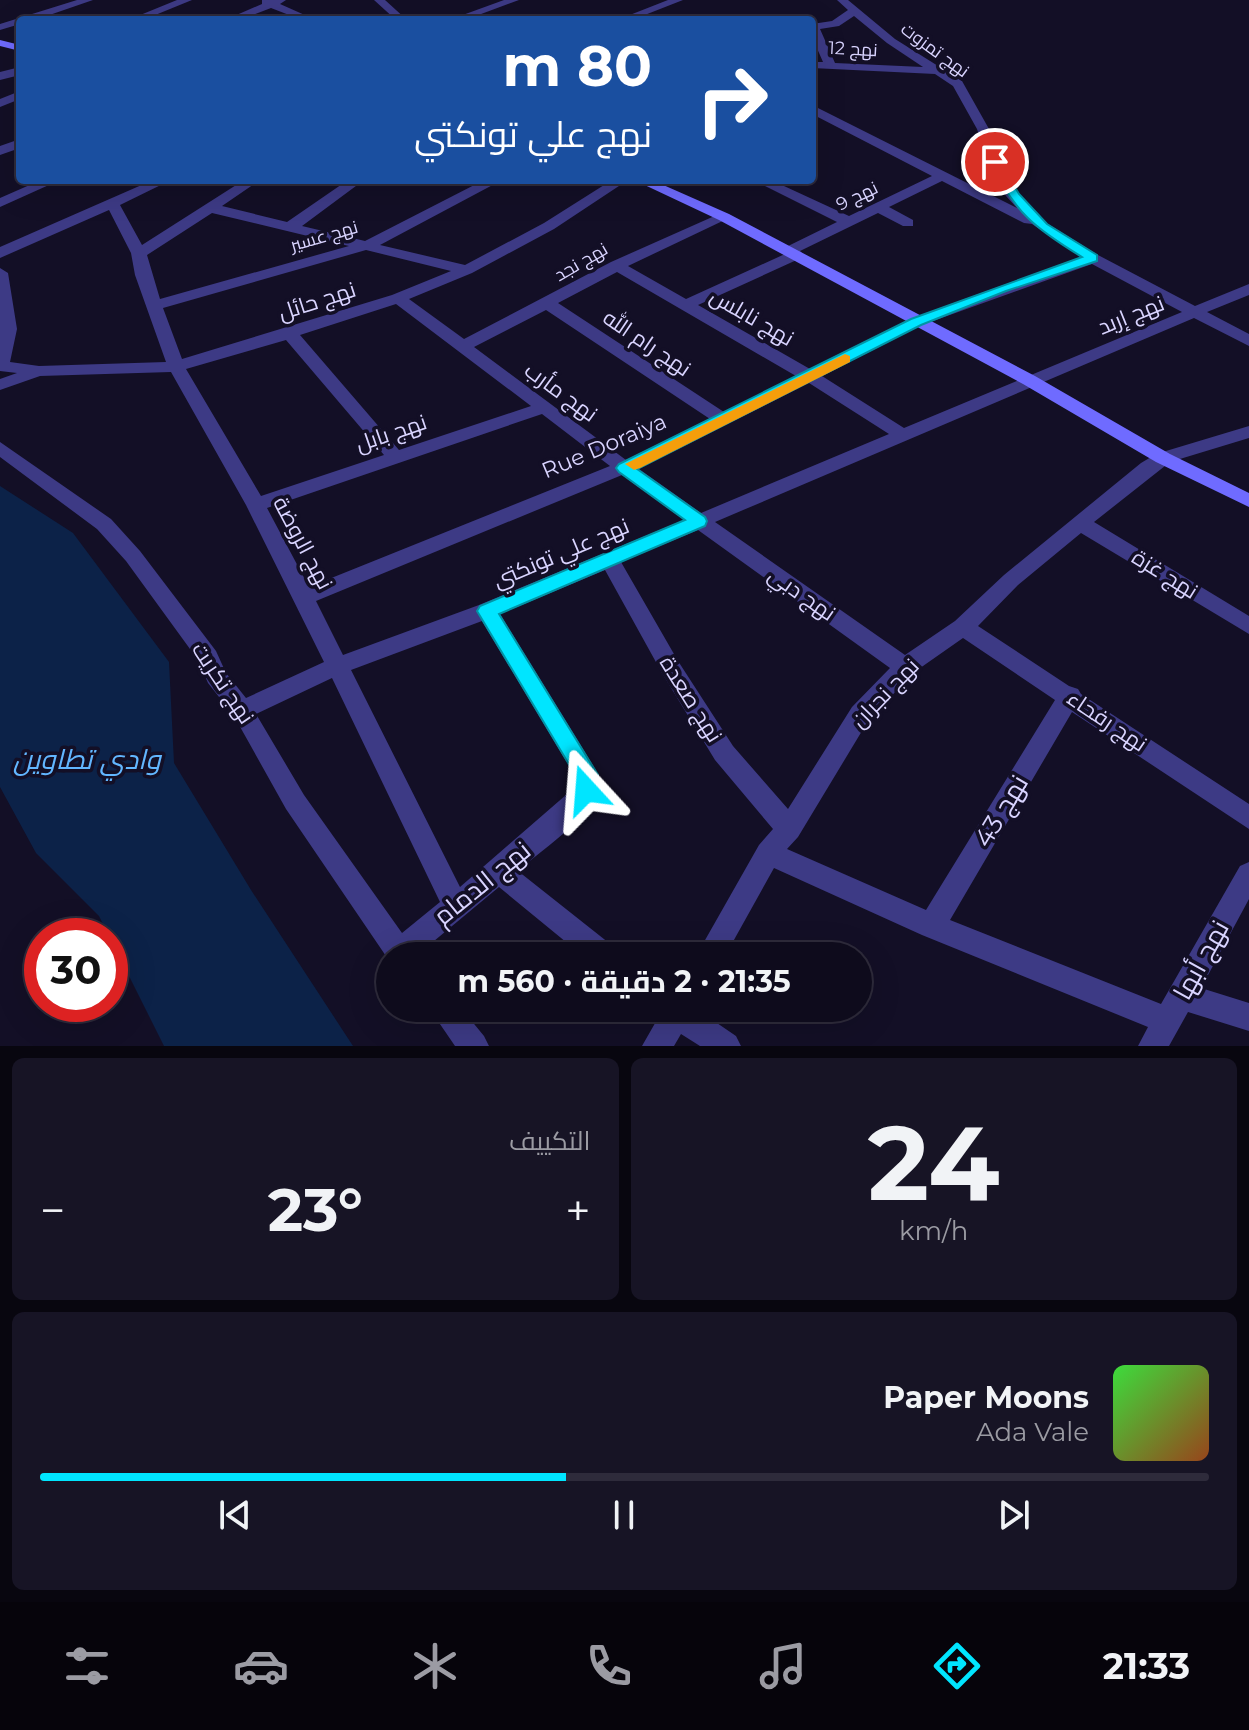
<!DOCTYPE html>
<html lang="ar">
<meta charset="utf-8">
<style>
:root{--surface:#0e0b1c;--page:#171425;--text:#f1f3f6;--muted:#9b9ba3;--line:#2e2b3b;--accent:#00e5ff}
body{margin:0;font-family:Montserrat,Cairo,sans-serif;background:var(--page);color:var(--text);direction:rtl;height:100vh;display:flex;flex-direction:column;font-size:30px;white-space:nowrap}
*{box-sizing:border-box;margin:0}
p{font-size:26px;color:var(--muted)}
.icon{flex:none;width:44px;height:44px;fill:none;stroke:currentColor;stroke-width:2;stroke-linecap:round;stroke-linejoin:round}
.map{position:relative;height:1046px;overflow:hidden;direction:ltr}
.side{display:flex;flex-direction:column;gap:12px;padding:12px;background:#08060f;flex:1}
.side>*{flex:none}
.banner{position:absolute;left:16px;top:16px;width:800px;height:168px;border-radius:8px;box-shadow:0 8px 32px #0002,0 0 0 2px var(--line);direction:rtl;background:#1a4fa0;color:#fff;overflow:hidden}
.speed{position:absolute;left:24px;top:918px;display:flex;gap:16px;font-size:40px;font-weight:700;text-align:center}
.speed>*{display:grid;place-content:center;width:104px;height:104px;border-radius:50%;background:var(--surface);box-shadow:0 8px 32px #0002,0 0 0 2px var(--line);line-height:1}
.speed .limit{border:12px solid #d22;background:#fff;color:#111}
.pin{position:absolute;display:grid;place-items:center;width:68px;height:68px;color:#fff;margin:-34px;border:4px solid #fff;border-radius:50%;box-shadow:0 2px 8px #0007}
.me{position:absolute;width:88px;margin:-44px;rotate:341deg;stroke-linejoin:round;filter:drop-shadow(0 0 6px #0008)}
.turn{display:flex;align-items:center;gap:28px;height:168px;padding:0 32px;font-size:36px}
.turn .icon{width:104px;height:104px;stroke-width:2.5}
.turn b{display:block;font-size:56px;line-height:68px}
.big{font-size:60px;font-weight:700;line-height:1.1}
.side .card{flex:1;display:flex;flex-direction:column;justify-content:center;gap:12px;min-width:0;padding:0 28px;border-radius:12px;background:var(--page)}
.side .dial{align-items:center;gap:0}
.dial b{font-size:104px;line-height:1}
.song{display:flex;align-items:center;gap:24px}
.cover{width:96px;height:96px;border-radius:12px;background:linear-gradient(135deg,hsl(120 70% 55%),hsl(20 70% 35%))}
.played{height:8px;border-radius:4px;background:linear-gradient(90deg,var(--accent) 45%,var(--line) 45%)}
.keys{display:flex;justify-content:space-around;direction:ltr}
.heat{display:flex;justify-content:space-between;align-items:center;font-size:44px;direction:ltr}
.side .tiles{flex:1;display:grid;gap:12px;grid-template-columns:1fr 1fr}
.card:last-child{grid-column:span 2}
.trip{position:absolute;left:376px;top:942px;width:496px;height:80px;border-radius:40px;background:var(--surface);box-shadow:0 8px 32px #0002,0 0 0 2px var(--line);font-weight:700;line-height:80px;text-align:center;direction:rtl}
.tab-bar{display:flex;height:128px;justify-content:space-around;align-items:center;background:#06040b;color:var(--muted)}
.tab-bar .icon{width:56px;height:56px}
.tab-bar .active{color:var(--accent)}
.tab-bar b{font-size:36px;color:var(--text)}
.map>svg:first-child{display:block}
</style>
<div class="map">
<svg width="1249" height="1046" viewBox="0 0 1249 1046">
<rect width="100%" height="100%" fill="#130f26"/>
<path fill="#0c2248" d="M 0,486 L 73,533 L 169,662 L 174,763 L 251,890 L 353,1046 L 164,1046 L 99,916 L 36,853 L 0,787 Z"/>
<g fill="none" stroke-linecap="round" stroke-linejoin="round">
<path fill="#3d3a85" fill-rule="evenodd" d="M 77,0 L 93,0 L 35,20 L 20,20 L 20,24 L 0,30 L 0,24 Z
M 177,0 L 192,0 L 143,20 L 128,20 Z
M 262,0 L 286,0 L 280,4 L 316,20 L 302,20 L 271,8 L 240,20 L 225,20 L 262,4 Z
M 374,0 L 385,0 L 407,20 L 396,20 Z
M 504,0 L 519,0 L 465,20 L 449,20 Z
M 668,0 L 683,0 L 632,20 L 617,20 Z
M 837,0 L 848,0 L 895,39 L 962,81 L 989,129 L 1002,162 L 1019,194 L 1048,224 L 1098,255 L 1195,306 L 1249,284 L 1249,295 L 1207,312 L 1249,334 L 1249,346 L 1194,318 L 715,522 L 905,655 L 955,621 L 1004,575 L 1141,463 L 1156,454 L 1249,426 L 1249,438 L 1170,462 L 1094,522 L 1249,616 L 1249,634 L 1081,533 L 1018,585 L 978,626 L 1069,686 L 1078,689 L 1081,694 L 1249,804 L 1249,829 L 1072,712 L 950,920 L 1161,1004 L 1240,866 L 1249,862 L 1249,899 L 1201,988 L 1249,1003 L 1249,1031 L 1188,1012 L 1169,1046 L 1138,1046 L 1148,1027 L 922,935 L 774,868 L 725,956 L 696,956 L 759,845 L 773,829 L 715,760 L 662,673 L 605,570 L 500,614 L 599,775 C 597,816 547,845 518,871 L 614,947 L 618,956 L 583,956 L 499,887 L 416,956 L 390,956 L 390,962 L 286,809 L 234,716 L 208,683 L 198,660 L 126,561 L 97,529 L 0,457 L 0,442 L 111,519 L 140,551 L 216,651 L 226,673 L 246,698 L 324,662 L 246,505 L 171,372 L 40,376 L 0,390 L 0,379 L 17,373 L 0,371 L 0,268 L 8,273 L 17,329 L 10,362 L 39,366 L 166,362 L 135,275 L 131,253 L 109,210 L 0,258 L 0,247 L 153,180 L 171,180 L 120,205 L 142,245 L 244,180 L 260,180 L 222,206 L 287,222 L 348,180 L 364,180 L 302,226 L 365,241 L 484,180 L 502,180 L 380,245 L 465,265 L 544,223 L 612,180 L 628,180 L 554,229 L 472,273 L 409,299 L 464,339 L 611,262 L 719,214 L 724,213 L 731,217 L 628,266 L 686,299 L 785,254 L 782,251 L 784,248 L 837,222 L 753,180 L 771,180 L 849,216 L 932,176 L 812,114 L 812,105 L 1017,208 L 1006,196 L 988,162 L 977,129 L 953,86 L 935,74 L 812,68 L 812,62 L 823,62 L 812,37 L 812,24 L 832,21 L 848,10 ZM 854,16 L 887,43 L 923,67 L 835,63 L 820,29 L 839,26 ZM 942,181 L 1024,223 L 1032,224 L 1081,257 L 910,319 L 810,369 L 698,305 L 801,258 L 804,255 L 800,251 L 878,213 L 903,226 L 913,226 L 913,220 L 889,207 ZM 212,213 L 349,246 L 160,299 L 147,255 ZM 366,250 L 451,271 L 392,295 L 182,359 L 163,308 ZM 1092,264 L 1182,312 L 904,428 L 822,376 L 922,325 ZM 617,272 L 796,376 L 724,412 L 558,303 ZM 396,304 L 531,406 L 399,450 L 300,335 ZM 546,310 L 710,419 L 626,460 L 474,347 ZM 286,340 L 384,455 L 261,496 L 186,369 ZM 809,383 L 889,434 L 701,513 L 639,469 ZM 542,414 L 610,466 L 309,587 L 267,508 ZM 622,475 L 684,520 L 479,605 L 343,655 L 316,601 ZM 698,530 L 890,668 L 852,707 L 788,809 L 733,746 L 678,661 L 621,562 ZM 482,621 L 575,776 L 574,788 L 460,887 L 351,670 ZM 963,638 L 1055,700 L 926,910 L 787,849 L 798,837 L 868,721 L 913,673 ZM 332,678 L 440,902 L 402,933 L 304,795 L 256,714 Z
M 20,67 L 20,75 L 0,80 L 0,72 Z
M 20,91 L 20,99 L 0,107 L 0,99 Z
M 20,139 L 20,148 L 0,155 L 0,146 Z
M 41,180 L 60,180 L 0,207 L 0,198 Z
M 429,1008 L 461,1008 L 484,1036 L 489,1046 L 455,1046 Z
M 654,1008 L 695,1008 L 736,1036 L 741,1046 L 700,1046 L 681,1034 L 674,1046 L 642,1046 L 658,1018 Z"/>
<path fill="#6f6bff" fill-rule="evenodd" d="M 0,40 L 20,45 L 20,51 L 0,46 Z
M 634,180 L 652,180 L 729,214 L 1035,376 L 1170,454 L 1249,493 L 1249,507 L 1156,462 L 1023,384 L 719,220 Z"/>
</g>
<path fill="#00e5ff" stroke="#0095a6" stroke-width="2" d="M 990,160 L 999,160 L 1019,194 L 1047,224 L 1097,255 L 1097,261 L 1006,291 L 921,325 L 637,469 L 705,517 L 707,521 L 705,526 L 499,614 L 598,775 L 594,796 L 586,799 L 578,796 L 575,790 L 576,776 L 477,611 L 480,606 L 685,520 L 619,472 L 616,468 L 619,464 L 911,319 L 1082,257 C 1033,227 1017,214 989,162 Z"/>
<path fill="#f59e0b" d="M 845,354 L 850,356 L 850,362 L 640,468 L 634,470 L 625,464 Z"/>
<g text-anchor="middle" dominant-baseline="central" stroke-width="7" stroke-linejoin="round" paint-order="stroke">
<g font-size="18" fill="#d9d4ff" stroke="#130f26">
<text transform="translate(853 49) rotate(3)">نهج 12</text>
<text transform="translate(935 50) rotate(36)">نهج تمزوت</text>
<text transform="translate(857 196) rotate(-26)">نهج 9</text>
<text transform="translate(324 236) rotate(-16)">نهج عسير</text>
<text transform="translate(581 262) rotate(-30)">نهج نجد</text>
</g>
<g font-size="22" fill="#d9d4ff" stroke="#130f26">
<text transform="translate(317 301) rotate(-18)">نهج حائل</text>
<text transform="translate(1131 315) rotate(-22)">نهج إربد</text>
<text transform="translate(752 317) rotate(30)">نهج نابلس</text>
<text transform="translate(647 343) rotate(34)">نهج رام الله</text>
<text transform="translate(561 392) rotate(36)">نهج مأرب</text>
<text transform="translate(391 433) rotate(-19)">نهج بابل</text>
<text transform="translate(604 446) rotate(-23)">Rue Doraiya</text>
<text transform="translate(303 543) rotate(62)">نهج الروضة</text>
<text transform="translate(561 553) rotate(-23)">نهج علي تونكتي</text>
<text transform="translate(1165 574) rotate(32)">نهج غزة</text>
<text transform="translate(802 594) rotate(35)">نهج دبي</text>
<text transform="translate(223 683) rotate(56)">نهج تكريت</text>
<text transform="translate(885 693) rotate(-46)">نهج نجران</text>
<text transform="translate(691 699) rotate(58)">نهج صعدة</text>
<text transform="translate(1107 721) rotate(34)">نهج رفحاء</text>
</g>
<g font-size="26" fill="#d9d4ff" stroke="#130f26">
<text transform="translate(1001 811) rotate(-59)">نهج 43</text>
<text transform="translate(482 883) rotate(-39)">نهج الدمام</text>
<text transform="translate(1201 960) rotate(-61)">نهج أبها</text>
</g>
<g font-size="28" font-style="italic" fill="#62b6ff" stroke="#130f26">
<text x="87" y="759">وادي تطاوين</text>
</g>
</g>
</svg>
<div class="speed"><div class="limit">30</div></div>
<div class="pin" style="left:995px;top:162px;background:#d93025"><svg class="icon" aria-label="arrive" viewBox="0 0 24 24"><path d="M6 21V4h12l-3 4 3 4H6"/></svg></div>
<svg class="me" style="left:586px;top:790px" viewBox="-20 -20 40 40"><path d="M0-17L14 15 0 8-14 15z" fill="#00e5ff" stroke="#fff" stroke-width="4"/></svg>
<div class="trip">21:35 · 2 دقيقة · 560 m</div>
<div class="banner">
<div class="turn"><svg class="icon" aria-label="right" viewBox="0 0 24 24"><path d="M7 20v-9h11M14 6l5 5-5 5"/></svg><div><b>80 m</b>نهج علي تونكتي</div></div>
</div>
</div>
<section class="side">
<div class="tiles">
<div class="card dial"><b>24</b><p>km/h</p></div>
<div class="card"><p>التكييف</p>
<div class="heat"><a>−</a><b class="big">23°</b><a>+</a></div>
</div>
<div class="card">
<div class="song"><i class="cover"></i><div><b>Paper Moons</b><p>Ada Vale</p></div></div>
<div class="played"></div>
<div class="keys"><svg class="icon" aria-label="previous" viewBox="0 0 24 24"><path d="M18 5L8 12l10 7zM5 5v14"/></svg><svg class="icon" aria-label="pause" viewBox="0 0 24 24"><path d="M8 5v14M16 5v14"/></svg><svg class="icon" aria-label="next" viewBox="0 0 24 24"><path d="M6 5l10 7-10 7zM19 5v14"/></svg></div>
</div>
</div>
</section>
<nav class="tab-bar">
<b>21:33</b>
<svg class="icon active" aria-label="directions" viewBox="0 0 24 24"><path d="M12 3l9 9-9 9-9-9zM9 14v-3h6M13 9l2 2-2 2"/></svg>
<svg class="icon" aria-label="music" viewBox="0 0 24 24"><path d="M9 18V5l10-2v13"/><circle cx="6" cy="18" r="3"/><circle cx="16" cy="16" r="3"/></svg>
<svg class="icon" aria-label="phone" viewBox="0 0 24 24"><path d="M5 4h4l2 5-3 2q2 4 5 5l2-3 5 2v4C11 20 4 13 5 4z"/></svg>
<svg class="icon" aria-label="climate" viewBox="0 0 24 24"><path d="M12 3v18M4 7l16 10M4 17L20 7"/></svg>
<svg class="icon" aria-label="car" viewBox="0 0 24 24"><path d="M5 17H2v-5l4-1 3-4h7l3 4 3 1v5h-3M9 17h6M6 11h13"/><circle cx="7" cy="17" r="2"/><circle cx="17" cy="17" r="2"/></svg>
<svg class="icon" aria-label="filters" viewBox="0 0 24 24"><path d="M4 7h16M4 17h16"/><circle cx="9" cy="7" r="2"/><circle cx="15" cy="17" r="2"/></svg>
</nav>
